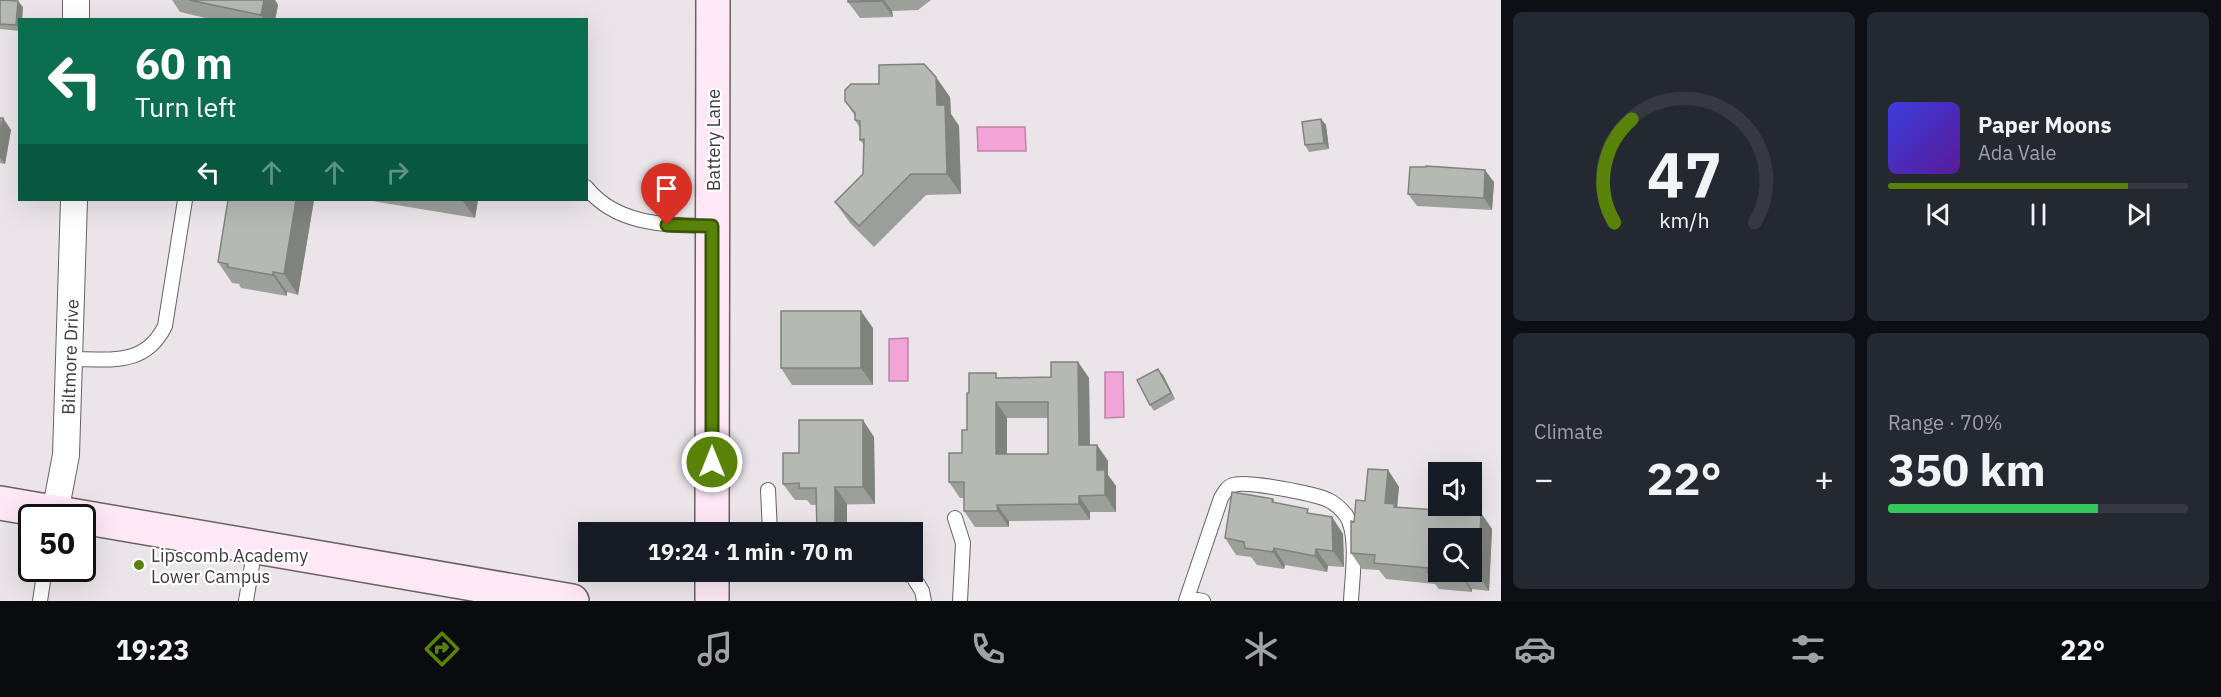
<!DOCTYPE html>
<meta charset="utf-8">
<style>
:root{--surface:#171b24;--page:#242831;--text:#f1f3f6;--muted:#9ea1a6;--line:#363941;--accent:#588208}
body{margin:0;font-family:"IBM Plex Sans",sans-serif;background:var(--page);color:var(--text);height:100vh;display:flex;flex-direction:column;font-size:22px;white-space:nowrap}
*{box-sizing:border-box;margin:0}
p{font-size:20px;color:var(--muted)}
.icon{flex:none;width:33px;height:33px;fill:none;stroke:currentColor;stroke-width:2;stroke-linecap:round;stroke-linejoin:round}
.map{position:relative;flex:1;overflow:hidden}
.drawer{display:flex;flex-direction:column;gap:12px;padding:12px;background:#0d0f14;width:720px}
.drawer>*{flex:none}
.hud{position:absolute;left:18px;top:18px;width:570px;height:183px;border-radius:0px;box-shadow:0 6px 24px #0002;background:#0b6e4f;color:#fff;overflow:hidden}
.fabs{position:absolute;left:1428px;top:462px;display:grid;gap:12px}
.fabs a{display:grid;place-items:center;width:54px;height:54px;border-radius:0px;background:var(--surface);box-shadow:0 6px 24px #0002;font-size:30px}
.speed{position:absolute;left:18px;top:504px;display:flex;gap:12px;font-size:30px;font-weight:700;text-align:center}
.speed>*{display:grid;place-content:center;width:78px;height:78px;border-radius:50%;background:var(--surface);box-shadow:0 6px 24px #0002;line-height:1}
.speed .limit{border:3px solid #111;border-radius:9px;background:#fff;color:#111}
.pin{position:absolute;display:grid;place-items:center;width:51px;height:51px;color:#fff;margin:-62px -26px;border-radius:50% 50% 50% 0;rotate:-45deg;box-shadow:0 0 6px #0007}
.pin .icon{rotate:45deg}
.me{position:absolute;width:66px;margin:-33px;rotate:0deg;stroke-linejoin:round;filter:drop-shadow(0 0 4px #0008)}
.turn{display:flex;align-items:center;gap:21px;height:126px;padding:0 18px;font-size:27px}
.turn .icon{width:78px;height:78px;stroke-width:2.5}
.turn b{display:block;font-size:42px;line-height:51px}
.lanes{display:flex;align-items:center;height:57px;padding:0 18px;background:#0003;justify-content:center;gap:30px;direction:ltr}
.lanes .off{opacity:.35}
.big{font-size:45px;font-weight:800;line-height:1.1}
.drawer .tile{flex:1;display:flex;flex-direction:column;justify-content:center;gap:9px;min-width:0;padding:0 21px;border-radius:9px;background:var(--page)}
.drawer .dial{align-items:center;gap:0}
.dial svg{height:156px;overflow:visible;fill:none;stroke:var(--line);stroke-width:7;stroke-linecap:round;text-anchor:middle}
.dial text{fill:var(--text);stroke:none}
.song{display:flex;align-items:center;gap:18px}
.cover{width:72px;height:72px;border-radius:9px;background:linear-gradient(135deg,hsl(240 70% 55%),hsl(270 70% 35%))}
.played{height:6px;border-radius:3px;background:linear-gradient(90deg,var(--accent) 80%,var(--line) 80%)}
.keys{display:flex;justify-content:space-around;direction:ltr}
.heat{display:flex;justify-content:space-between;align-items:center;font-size:33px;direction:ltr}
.charge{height:9px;border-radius:4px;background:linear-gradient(90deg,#34c759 70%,var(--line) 0)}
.drawer .tiles{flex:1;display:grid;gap:12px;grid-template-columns:repeat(2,1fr)}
.trip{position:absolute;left:578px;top:522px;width:345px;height:60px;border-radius:0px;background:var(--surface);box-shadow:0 6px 24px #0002;font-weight:800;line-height:60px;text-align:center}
.tabs{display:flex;height:96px;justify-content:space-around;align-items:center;background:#090b0e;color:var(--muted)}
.tabs .icon{width:42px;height:42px}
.tabs .current{color:var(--accent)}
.tabs b{font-size:27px;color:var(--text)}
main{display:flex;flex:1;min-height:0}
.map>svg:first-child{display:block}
</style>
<main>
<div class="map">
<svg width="1501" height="601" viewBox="0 0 1501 601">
<rect width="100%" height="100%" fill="#ebe5e9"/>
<path fill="#f3a4d7" stroke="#bd84a8" stroke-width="1.5" d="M 977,127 L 1025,127 L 1026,151 L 978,151 Z
M 908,338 L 908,381 L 889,381 L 889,339 Z
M 1105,372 L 1123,372 L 1124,417 L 1105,418 Z"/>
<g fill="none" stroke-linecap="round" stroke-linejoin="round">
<g stroke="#676265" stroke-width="16">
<path id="service" d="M 586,187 C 617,226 667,225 712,226
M 70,359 C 109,359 145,367 165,326 L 185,200
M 768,490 L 770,532
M 955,518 L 963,543 L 960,601
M 892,572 L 912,575 L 922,591 L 924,601
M 1187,598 L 1221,498 C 1224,493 1227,487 1233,485 C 1246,480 1315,494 1328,500 C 1335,503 1341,509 1346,515 C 1359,535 1352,577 1351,601
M 40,601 L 45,568
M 246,601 L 255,547
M 1186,601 L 1187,598 L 1203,601"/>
</g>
<g stroke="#676265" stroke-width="28">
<path id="minor" d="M 76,0 L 76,20
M 55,513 L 66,455 L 74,200"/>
</g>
<g stroke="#676265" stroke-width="36">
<path id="secondary" d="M 0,503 L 572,601
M 712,532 L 713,0
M 712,601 L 712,572"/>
</g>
<use href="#service" stroke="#fff" stroke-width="14"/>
<use href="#minor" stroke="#fff" stroke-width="26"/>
<use href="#secondary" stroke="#fee8f6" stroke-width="33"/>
</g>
<path fill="#9d9f9a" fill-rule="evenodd" d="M 0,0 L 23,7 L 22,20 L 20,20 L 20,31 L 0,29 Z
M 172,0 L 275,0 L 278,5 L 275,20 L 214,20 L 180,12 Z
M 848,0 L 931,0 L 918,10 L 892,11 L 893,17 L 860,18 L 848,2 Z
M 950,97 L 951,114 L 959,126 L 961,194 L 926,195 L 874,247 L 850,223 L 835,202 L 863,174 L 864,145 L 860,140 L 860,128 L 855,120 L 855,116 L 845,101 Z
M 0,118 L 3,118 L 11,130 L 5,164 L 0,163 Z
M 1321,119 L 1326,125 L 1329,149 L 1309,152 L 1305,145 Z
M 1426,167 L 1494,182 L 1492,210 L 1417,206 L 1408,194 Z
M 228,200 L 314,200 L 298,295 L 287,292 L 287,296 L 241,288 L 239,284 L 232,283 L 218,262 Z
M 366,200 L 478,200 L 475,218 Z
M 873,328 L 873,385 L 792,385 L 781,368 Z
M 1078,362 L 1089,378 L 1090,445 L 1097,445 L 1108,461 L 1108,475 L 1116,486 L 1116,512 L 1090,512 L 1090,520 L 1009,521 L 1009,527 L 975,527 L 964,511 L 964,498 L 960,498 L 949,482 L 962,453 L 967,430 L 999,378 L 1051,377 ZM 1007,418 L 1048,418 L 1048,454 L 1007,454 Z
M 1163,375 L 1175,399 L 1154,411 L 1150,405 Z
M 874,437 L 875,504 L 811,505 L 807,500 L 795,500 L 783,484 L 799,453 Z
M 1388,470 L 1399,487 L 1397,507 L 1481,513 L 1492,529 L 1489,591 L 1472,589 L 1472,592 L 1439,589 L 1435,584 L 1386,579 L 1379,570 L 1362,569 L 1351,553 L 1354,522 L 1365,501 Z
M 1273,499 L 1275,503 L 1311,514 L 1332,517 L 1343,534 L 1344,567 L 1328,566 L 1327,572 L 1285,565 L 1284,569 L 1257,565 L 1251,557 L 1236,555 L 1225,538 Z"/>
<path fill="#7f827d" d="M 264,0 L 275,0 L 278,5 L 275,20 L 264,20 L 261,15 Z
M 881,0 L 884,0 L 892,11 L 893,17 Z
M 18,1 L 23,7 L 22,20 L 20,20 L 20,30 L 16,25 Z
M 936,77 L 950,97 L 951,114 L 959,126 L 961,194 L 947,174 L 937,105 Z
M 3,118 L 11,130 L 5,164 L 0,157 L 0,134 Z
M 1321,119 L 1326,125 L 1329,149 L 1324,143 Z
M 1485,170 L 1494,182 L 1492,210 L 1484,198 Z
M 296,200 L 314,200 L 298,295 L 284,274 Z
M 462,200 L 478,200 L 475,218 Z
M 273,272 L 287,292 L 287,296 L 273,275 Z
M 861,311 L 873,328 L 873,385 L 861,368 Z
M 1078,362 L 1089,378 L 1090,462 L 1079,445 Z
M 1158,369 L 1163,375 L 1175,399 L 1171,393 Z
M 996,402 L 1007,418 L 1007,470 L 996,454 Z
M 863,420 L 874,437 L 875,504 L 863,487 Z
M 1097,445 L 1108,461 L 1108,475 L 1116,486 L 1116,512 L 1105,495 L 1097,470 Z
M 1388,470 L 1399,487 L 1397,508 L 1385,503 Z
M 835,487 L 847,504 L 847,532 L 835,532 Z
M 1079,496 L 1090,512 L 1090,520 L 1079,504 Z
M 997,505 L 1009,521 L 1009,527 L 998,511 Z
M 1481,513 L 1492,529 L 1489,591 L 1478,574 Z
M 1332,517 L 1343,534 L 1344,567 L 1333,551 Z
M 1274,548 L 1285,565 L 1284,569 L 1273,552 Z
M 1316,549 L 1328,566 L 1327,572 L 1315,556 Z
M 1461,573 L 1472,589 L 1472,592 L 1461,576 Z"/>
<path fill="#b6b9b3" stroke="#7f827d" stroke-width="1.5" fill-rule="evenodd" d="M 0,0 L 18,1 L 16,25 L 0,24 Z
M 189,0 L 264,0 L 261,15 Z
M 848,0 L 881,0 L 881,1 L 848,2 Z
M 924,64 L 936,77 L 937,105 L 945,105 L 947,174 L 911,174 L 859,226 L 835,202 L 863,174 L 864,139 L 860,140 L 860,121 L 855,120 L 855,113 L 845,101 L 845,90 L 851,84 L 879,84 L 879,65 Z
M 0,118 L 3,118 L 0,134 Z
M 1321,119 L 1324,143 L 1305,145 L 1302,122 Z
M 1426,166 L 1485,170 L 1484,198 L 1408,194 L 1410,167 L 1426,167 Z
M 228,200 L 296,200 L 284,274 L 273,272 L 273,275 L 227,267 L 228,264 L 218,262 Z
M 781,311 L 861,311 L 861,368 L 781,368 Z
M 1051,362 L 1078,362 L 1079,445 L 1097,445 L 1097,470 L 1105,470 L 1105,495 L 1079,496 L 1079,504 L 997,505 L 998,511 L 964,511 L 964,482 L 949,482 L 949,453 L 962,453 L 962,430 L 967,430 L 967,393 L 969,393 L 969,373 L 996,373 L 996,378 L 1051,377 ZM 996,402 L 1048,402 L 1048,454 L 996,454 Z
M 1158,369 L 1171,393 L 1150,405 L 1137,380 Z
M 799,420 L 863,420 L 863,487 L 835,487 L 835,532 L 817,532 L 816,488 L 799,488 L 799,483 L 783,484 L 783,453 L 799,453 Z
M 1368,469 L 1388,470 L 1385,503 L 1395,504 L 1394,507 L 1481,513 L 1478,574 L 1461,573 L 1461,576 L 1428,573 L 1428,568 L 1374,563 L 1375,555 L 1351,553 L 1351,521 L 1354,522 L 1356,500 L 1365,501 ZM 1438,538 L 1472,538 L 1472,572 L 1438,572 Z
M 1232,492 L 1273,499 L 1272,502 L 1308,509 L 1307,513 L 1332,517 L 1333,551 L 1316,549 L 1315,556 L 1274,548 L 1273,552 L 1245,548 L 1244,542 L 1225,538 Z"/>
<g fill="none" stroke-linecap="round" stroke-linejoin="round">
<g stroke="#395405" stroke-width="15">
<path id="route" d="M 667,225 L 712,226 L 712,462"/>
</g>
<use href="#route" stroke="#588208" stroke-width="10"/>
</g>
<circle fill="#588208" stroke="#fff" stroke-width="2" cx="139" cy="565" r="6"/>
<g text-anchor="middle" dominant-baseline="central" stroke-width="4.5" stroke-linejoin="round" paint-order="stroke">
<g font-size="18" fill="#3e3b3c" stroke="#fff">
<text transform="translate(713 140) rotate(-90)">Battery Lane</text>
<text transform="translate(70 357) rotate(-88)">Biltmore Drive</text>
</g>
<g font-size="18" fill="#3e3b3c" stroke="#fff" text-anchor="start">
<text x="151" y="555">Lipscomb Academy<tspan x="151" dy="21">Lower Campus</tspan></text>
</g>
</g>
</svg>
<div class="fabs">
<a><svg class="icon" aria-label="sound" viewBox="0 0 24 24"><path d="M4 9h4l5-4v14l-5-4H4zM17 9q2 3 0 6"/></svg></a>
<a><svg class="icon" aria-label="search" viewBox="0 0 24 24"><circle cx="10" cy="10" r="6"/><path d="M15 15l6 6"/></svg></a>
</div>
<div class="speed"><div class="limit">50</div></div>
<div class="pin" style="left:667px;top:225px;background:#d93025"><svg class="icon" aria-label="arrive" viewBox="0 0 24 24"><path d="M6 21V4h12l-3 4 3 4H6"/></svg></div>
<svg class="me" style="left:712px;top:462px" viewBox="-20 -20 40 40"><circle r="17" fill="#588208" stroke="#fff" stroke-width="3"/><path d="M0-11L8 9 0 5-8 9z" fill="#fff"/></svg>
<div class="trip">19:24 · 1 min · 70 m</div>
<div class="hud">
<div class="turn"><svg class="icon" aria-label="left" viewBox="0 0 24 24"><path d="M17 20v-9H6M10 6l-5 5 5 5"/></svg><div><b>60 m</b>Turn left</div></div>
<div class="lanes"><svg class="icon" aria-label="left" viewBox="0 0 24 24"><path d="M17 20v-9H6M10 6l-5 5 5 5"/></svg><svg class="icon off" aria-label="ahead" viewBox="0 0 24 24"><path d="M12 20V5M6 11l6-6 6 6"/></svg><svg class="icon off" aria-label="ahead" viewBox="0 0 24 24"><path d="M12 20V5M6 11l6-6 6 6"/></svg><svg class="icon off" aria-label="right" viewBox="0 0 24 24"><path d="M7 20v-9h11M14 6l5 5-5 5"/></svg></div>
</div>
</div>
<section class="drawer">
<div class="tiles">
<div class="tile dial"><svg viewBox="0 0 100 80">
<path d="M14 69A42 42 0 1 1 86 69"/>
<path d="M14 69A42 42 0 0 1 23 16" stroke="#588208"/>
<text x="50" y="56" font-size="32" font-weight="700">47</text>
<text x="50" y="72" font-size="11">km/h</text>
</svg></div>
<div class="tile">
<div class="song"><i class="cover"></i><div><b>Paper Moons</b><p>Ada Vale</p></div></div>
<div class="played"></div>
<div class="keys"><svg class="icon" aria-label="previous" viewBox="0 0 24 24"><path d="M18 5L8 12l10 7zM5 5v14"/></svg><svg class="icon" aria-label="pause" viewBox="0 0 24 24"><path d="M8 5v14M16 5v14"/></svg><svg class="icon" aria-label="next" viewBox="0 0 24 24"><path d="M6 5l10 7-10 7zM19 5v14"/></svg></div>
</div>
<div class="tile"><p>Climate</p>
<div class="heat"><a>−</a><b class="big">22°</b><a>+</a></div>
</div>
<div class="tile"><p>Range · 70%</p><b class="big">350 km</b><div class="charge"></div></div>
</div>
</section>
</main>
<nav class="tabs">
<b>19:23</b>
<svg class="icon current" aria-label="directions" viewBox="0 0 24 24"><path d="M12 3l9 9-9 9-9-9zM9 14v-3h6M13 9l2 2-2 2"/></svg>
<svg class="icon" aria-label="music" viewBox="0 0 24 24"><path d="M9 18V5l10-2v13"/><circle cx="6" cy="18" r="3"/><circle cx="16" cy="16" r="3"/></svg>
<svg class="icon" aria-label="phone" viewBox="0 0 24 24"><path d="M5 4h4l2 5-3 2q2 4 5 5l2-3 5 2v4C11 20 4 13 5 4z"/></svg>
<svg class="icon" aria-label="climate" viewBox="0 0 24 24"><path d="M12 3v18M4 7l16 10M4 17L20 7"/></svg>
<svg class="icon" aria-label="car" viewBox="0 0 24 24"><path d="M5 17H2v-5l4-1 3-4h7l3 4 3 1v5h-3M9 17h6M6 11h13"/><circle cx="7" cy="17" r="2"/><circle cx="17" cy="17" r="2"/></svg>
<svg class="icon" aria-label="filters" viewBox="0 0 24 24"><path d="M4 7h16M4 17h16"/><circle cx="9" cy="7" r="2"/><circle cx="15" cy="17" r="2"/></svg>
<b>22°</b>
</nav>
